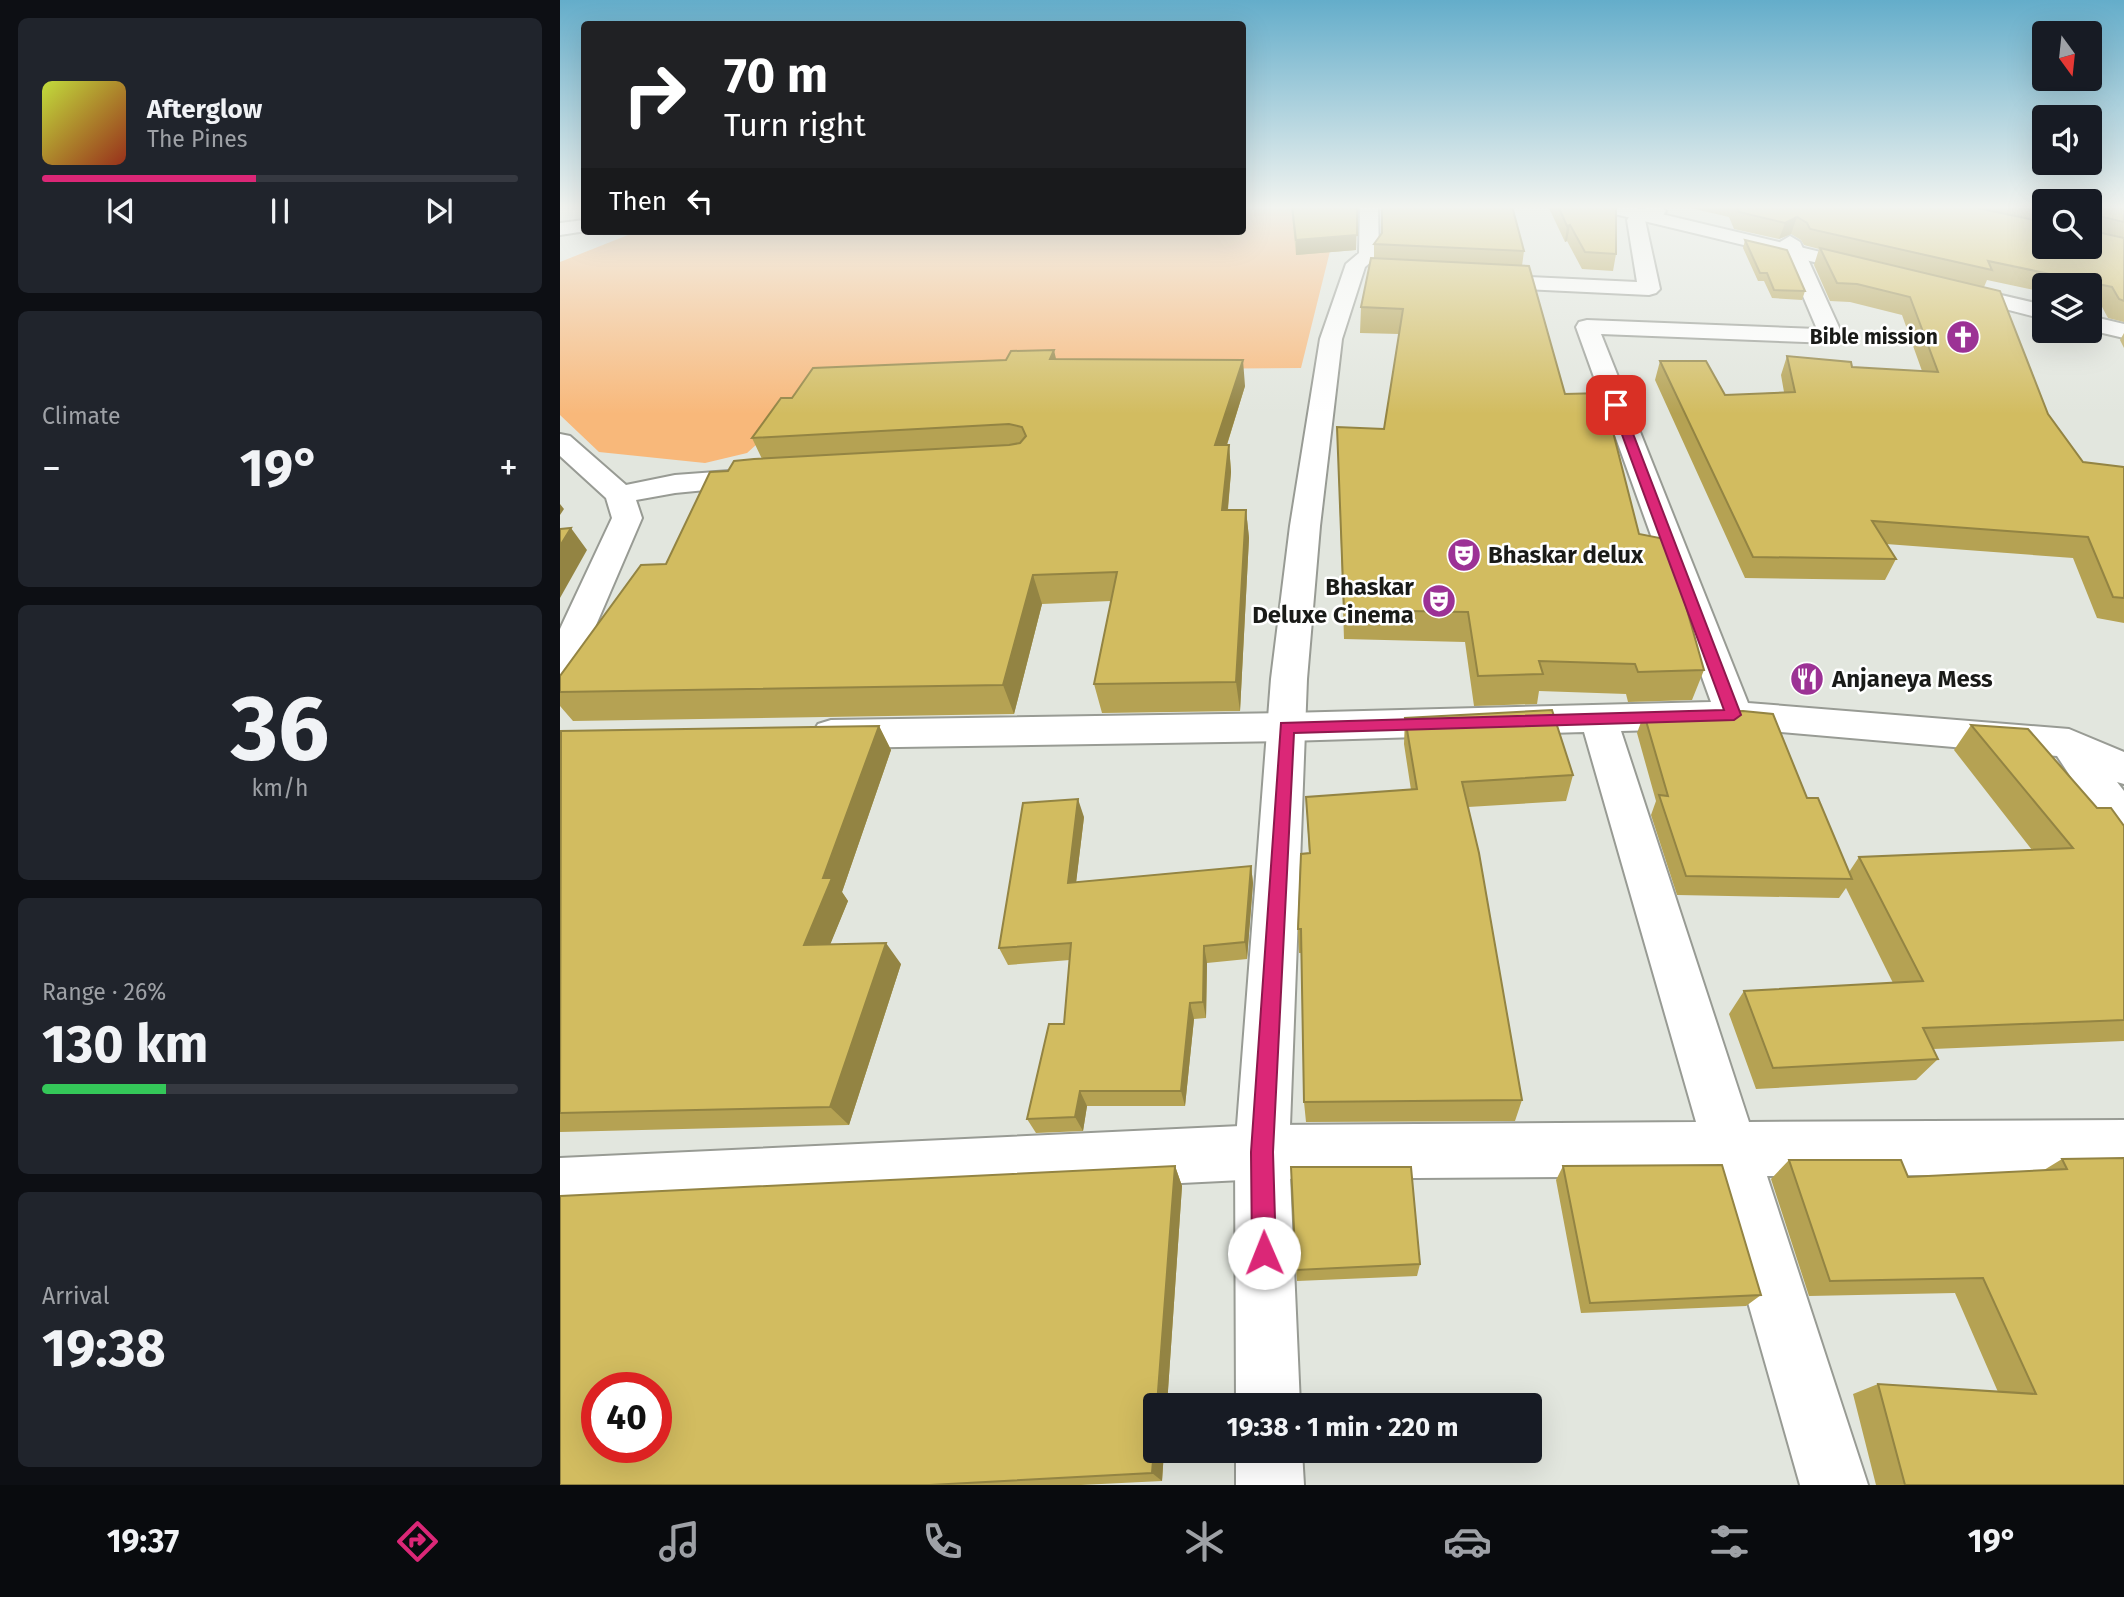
<!DOCTYPE html>
<meta charset="utf-8">
<style>
:root{--surface:#171b24;--page:#20242c;--text:#f1f3f6;--muted:#9ea1a6;--line:#363941;--accent:#db2777}
body{margin:0;font-family:"Fira Sans",sans-serif;background:var(--page);color:var(--text);height:100vh;display:flex;flex-direction:column;font-size:26px;white-space:nowrap}
*{box-sizing:border-box;margin:0}
p{font-size:23px;color:var(--muted)}
.icon{flex:none;width:38px;height:38px;fill:none;stroke:currentColor;stroke-width:2;stroke-linecap:round;stroke-linejoin:round}
.map{position:relative;flex:1;overflow:hidden}
.drawer{display:flex;flex-direction:column;gap:18px;padding:18px;background:#0d0f14;width:560px}
.drawer>*{flex:none}
.guide{position:absolute;left:21px;top:21px;width:665px;height:214px;border-radius:7px;box-shadow:0 7px 28px #0002;background:#202124;color:#fff;overflow:hidden}
.needle{width:46px;rotate:165deg}
.tools{position:absolute;left:1472px;top:21px;display:grid;gap:14px}
.tools a{display:grid;place-items:center;width:70px;height:70px;border-radius:7px;background:var(--surface);box-shadow:0 7px 28px #0002;font-size:35px}
.speed{position:absolute;left:21px;top:1372px;display:flex;gap:14px;font-size:35px;font-weight:700;text-align:center}
.speed>*{display:grid;place-content:center;width:91px;height:91px;border-radius:50%;background:var(--surface);box-shadow:0 7px 28px #0002;line-height:1}
.speed .limit{border:10px solid #d22;background:#fff;color:#111}
.pin{position:absolute;display:grid;place-items:center;width:60px;height:60px;color:#fff;margin:-30px;border-radius:14px;box-shadow:0 4px 10px #0006}
.me{position:absolute;width:77px;margin:-38px;rotate:359deg;stroke-linejoin:round;filter:drop-shadow(0 0 5px #0008)}
.turn{display:flex;align-items:center;gap:24px;height:147px;padding:0 28px;font-size:32px}
.turn .icon{width:91px;height:91px;stroke-width:2.5}
.turn b{display:block;font-size:49px;line-height:60px}
.then{display:flex;align-items:center;height:66px;padding:0 28px;background:#0003;gap:14px;font-size:26px}
.big{font-size:52px;font-weight:700;line-height:1.1}
.drawer .card{flex:1;display:flex;flex-direction:column;justify-content:center;gap:10px;min-width:0;padding:0 24px;border-radius:10px;background:var(--page)}
.drawer .dial{align-items:center;gap:0}
.dial b{font-size:91px;line-height:1}
.song{display:flex;align-items:center;gap:21px}
.cover{width:84px;height:84px;border-radius:10px;background:linear-gradient(135deg,hsl(70 70% 55%),hsl(10 70% 35%))}
.played{height:7px;border-radius:4px;background:linear-gradient(90deg,var(--accent) 45%,var(--line) 45%)}
.keys{display:flex;justify-content:space-around;direction:ltr}
.heat{display:flex;justify-content:space-between;align-items:center;font-size:38px;direction:ltr}
.charge{height:10px;border-radius:5px;background:linear-gradient(90deg,#34c759 26%,var(--line) 0)}
.trip{position:absolute;left:583px;top:1393px;width:399px;height:70px;border-radius:7px;background:var(--surface);box-shadow:0 7px 28px #0002;font-weight:700;line-height:70px;text-align:center}
.tab-bar{display:flex;height:112px;justify-content:space-around;align-items:center;background:#090b0e;color:var(--muted)}
.tab-bar .icon{width:49px;height:49px}
.tab-bar .current{color:var(--accent)}
.tab-bar b{font-size:32px;color:var(--text)}
main{display:flex;flex:1;min-height:0}
.map>svg:first-child{display:block}
</style>
<main>
<section class="drawer">
<div class="card">
<div class="song"><i class="cover"></i><div><b>Afterglow</b><p>The Pines</p></div></div>
<div class="played"></div>
<div class="keys"><svg class="icon" aria-label="previous" viewBox="0 0 24 24"><path d="M18 5L8 12l10 7zM5 5v14"/></svg><svg class="icon" aria-label="pause" viewBox="0 0 24 24"><path d="M8 5v14M16 5v14"/></svg><svg class="icon" aria-label="next" viewBox="0 0 24 24"><path d="M6 5l10 7-10 7zM19 5v14"/></svg></div>
</div>
<div class="card"><p>Climate</p>
<div class="heat"><a>−</a><b class="big">19°</b><a>+</a></div>
</div>
<div class="card dial"><b>36</b><p>km/h</p></div>
<div class="card"><p>Range · 26%</p><b class="big">130 km</b><div class="charge"></div></div>
<div class="card"><p>Arrival</p><b class="big">19:38</b></div>
</section>
<div class="map">
<svg width="1564" height="1485" viewBox="0 0 1564 1485">
<rect width="100%" height="100%" fill="#e2e6de"/>
<path fill="#f8b87a" d="M 683,206 L 773,206 L 779,215 L 741,368 L 447,370 L 260,388 L 187,453 L 145,463 L 39,452 L 0,415 L 0,262 L 73,233 L 682,231 Z"/>
<g fill="none" stroke-linecap="round" stroke-linejoin="round">
<g stroke="#989b94" stroke-width="4">
<path id="street" d="M 1100,206 L 1106,211 L 1103,215 L 1085,220 L 1100,289 L 1096,293 L 1089,295 L 923,287 L 916,285 L 913,281 L 916,277 L 923,275 L 1077,282 L 1067,220 L 1074,210 Z
M 1230,236 L 1240,242 L 1283,336 L 1280,341 L 1272,343 L 1041,334 L 1188,703 L 1509,729 L 1564,752 L 1564,784 L 1557,782 L 1564,791 L 1564,839 L 1549,835 L 1497,756 L 1174,728 L 1061,731 L 1189,1122 L 1564,1120 L 1564,1174 L 1207,1176 L 1308,1485 L 1240,1485 L 1152,1176 L 702,1179 L 0,1214 L 0,1158 L 702,1125 L 1136,1122 L 1024,732 L 727,741 L 271,748 L 258,744 L 252,734 L 258,724 L 271,720 L 727,713 L 1151,702 L 1016,327 L 1019,322 L 1027,320 L 1257,329 L 1220,242 Z
M 0,434 L 10,436 L 66,485 L 115,475 L 197,469 L 207,471 L 211,477 L 207,483 L 197,485 L 115,493 L 76,500 L 82,518 L 18,667 L 13,676 L 0,679 L 0,629 L 52,518 L 46,498 L 0,456 Z"/>
</g>
<g stroke="#989b94" stroke-width="4">
<path id="secondary" d="M 800,206 L 818,206 L 819,255 L 805,267 L 782,339 L 760,526 L 747,679 L 729,1152 L 740,1405 L 676,1405 L 675,1152 L 711,679 L 730,526 L 760,339 L 786,264 L 799,253 Z
M 1035,206 L 1068,206 L 1315,265 L 1318,269 L 1315,273 L 1308,275 L 1038,210 Z
M 24,220 L 26,231 L 0,235 L 0,223 Z
M 1394,284 L 1484,305 L 1484,319 L 1387,294 L 1383,290 L 1387,286 Z
M 1530,316 L 1564,324 L 1564,338 L 1530,330 Z
M 676,1451 L 742,1451 L 744,1485 L 676,1485 Z"/>
</g>
<use href="#street" fill="#fff" fill-rule="evenodd"/>
<use href="#secondary" fill="#fff" fill-rule="evenodd"/>
</g>
<path fill="#b5a253" d="M 731,206 L 797,206 L 796,250 L 736,255 Z
M 821,206 L 964,251 L 962,266 L 1005,394 L 1079,534 L 1118,577 L 1144,670 L 1132,700 L 1068,702 L 1066,694 L 979,691 L 977,704 L 914,706 L 905,642 L 784,639 L 777,427 L 824,429 L 839,334 L 800,333 L 801,307 L 814,258 L 814,244 L 821,235 Z
M 988,206 L 1056,206 L 1056,254 L 1053,271 L 1022,269 L 1007,241 L 1005,242 Z
M 1122,206 L 1484,206 L 1484,247 L 1530,206 L 1564,206 L 1564,322 L 1548,318 L 1541,305 L 1530,302 L 1530,285 L 1484,285 L 1484,292 L 1427,280 L 1424,287 L 1488,414 L 1523,462 L 1564,467 L 1564,623 L 1537,618 L 1513,558 L 1326,544 L 1336,559 L 1325,580 L 1185,578 L 1095,380 L 1100,361 L 1165,395 L 1224,392 L 1221,375 L 1227,356 L 1292,367 L 1362,371 L 1342,315 L 1290,302 L 1270,301 L 1254,265 L 1259,249 L 1244,245 L 1241,240 L 1231,234 L 1219,239 L 1174,229 L 1169,217 Z
M 1185,240 L 1245,291 L 1242,300 L 1212,298 L 1204,281 L 1198,281 L 1183,248 Z
M 1564,333 L 1564,348 L 1560,340 Z
M 496,359 L 685,386 L 667,445 L 669,445 L 671,472 L 668,510 L 686,510 L 689,538 L 680,711 L 542,713 L 534,684 L 551,601 L 482,604 L 454,714 L 13,721 L 0,706 L 0,676 L 106,564 L 168,471 L 202,459 L 192,438 L 232,398 Z
M 1084,714 L 1289,872 L 1299,857 L 1472,850 L 1394,750 L 1411,725 L 1564,826 L 1564,1041 L 1373,1049 L 1378,1059 L 1356,1080 L 1196,1089 L 1169,1014 L 1184,991 L 1333,983 L 1286,888 L 1279,898 L 1117,895 L 1091,815 L 1096,801 L 1077,733 Z
M 845,718 L 1013,775 L 1006,801 L 908,807 L 962,1100 L 955,1121 L 746,1122 L 744,1102 L 741,953 L 739,953 L 738,929 L 749,853 L 746,797 L 851,790 L 844,744 Z
M 319,726 L 331,750 L 282,892 L 288,901 L 270,944 L 341,964 L 289,1125 L 0,1132 L 0,732 Z
M 524,817 L 516,882 L 691,866 L 693,883 L 687,959 L 647,963 L 646,1018 L 634,1019 L 625,1106 L 527,1106 L 523,1131 L 476,1133 L 467,1119 L 504,1024 L 510,960 L 448,965 L 439,948 Z
M 1564,1158 L 1564,1485 L 1316,1485 L 1293,1394 L 1318,1384 L 1438,1392 L 1395,1293 L 1249,1296 L 1211,1179 L 1229,1160 L 1348,1177 L 1484,1170 L 1502,1159 Z
M 615,1166 L 622,1186 L 607,1405 L 595,1405 L 595,1451 L 604,1451 L 602,1481 L 521,1485 L 0,1485 Z
M 1003,1166 L 1201,1295 L 1186,1306 L 1021,1313 L 996,1180 Z
M 860,1264 L 857,1276 L 737,1281 L 736,1270 Z"/>
<path fill="#938443" d="M 797,206 L 796,250 L 736,255 L 736,240 Z
M 1237,217 L 1231,234 L 1219,239 L 1225,223 Z
M 1010,225 L 1007,241 L 1005,242 L 1007,226 Z
M 494,350 L 500,376 L 490,359 Z
M 683,360 L 685,386 L 658,473 L 655,445 Z
M 669,445 L 671,472 L 665,539 L 662,510 Z
M 0,504 L 4,509 L 0,515 Z
M 686,510 L 689,538 L 680,711 L 676,682 Z
M 11,528 L 27,550 L 0,598 L 0,546 Z
M 473,575 L 482,604 L 454,714 L 443,685 Z
M 319,726 L 331,750 L 282,892 L 288,901 L 261,967 L 244,945 L 263,878 Z
M 518,799 L 524,817 L 514,900 L 508,883 Z
M 691,866 L 693,883 L 687,959 L 685,942 Z
M 326,943 L 341,964 L 289,1125 L 270,1107 Z
M 644,946 L 647,963 L 646,1018 L 643,1002 Z
M 630,1003 L 634,1019 L 625,1106 L 621,1091 Z
M 520,1091 L 527,1106 L 523,1131 L 515,1117 Z
M 615,1166 L 622,1186 L 607,1405 L 597,1405 Z
M 595,1435 L 595,1451 L 604,1451 L 602,1481 L 592,1473 Z"/>
<path fill="#d2bc60" stroke="#938443" stroke-width="2" fill-rule="evenodd" d="M 732,206 L 797,206 L 797,235 L 736,240 Z
M 822,206 L 952,206 L 964,251 L 814,244 L 822,233 Z
M 998,206 L 1056,206 L 1056,254 L 1025,252 L 1010,225 L 1007,226 Z
M 1176,206 L 1408,206 L 1484,222 L 1484,247 L 1530,247 L 1530,206 L 1564,206 L 1564,222 L 1539,216 L 1536,219 L 1537,232 L 1564,238 L 1564,301 L 1559,299 L 1552,287 L 1428,261 L 1432,270 L 1250,229 L 1247,223 L 1237,217 L 1225,223 L 1179,212 Z
M 1185,240 L 1227,250 L 1245,291 L 1214,290 L 1207,273 L 1200,273 Z
M 1260,248 L 1440,291 L 1488,414 L 1523,462 L 1564,467 L 1564,598 L 1553,597 L 1528,537 L 1312,521 L 1336,559 L 1193,557 L 1100,361 L 1146,361 L 1165,395 L 1235,392 L 1227,356 L 1291,362 L 1292,367 L 1378,372 L 1350,297 L 1297,284 L 1277,283 Z
M 811,258 L 969,266 L 1005,394 L 1043,393 L 1079,534 L 1110,540 L 1120,571 L 1116,571 L 1144,670 L 1078,672 L 1075,664 L 979,661 L 983,674 L 918,676 L 908,612 L 784,610 L 777,427 L 824,429 L 843,309 L 801,307 Z
M 494,350 L 490,359 L 683,360 L 655,445 L 669,445 L 662,510 L 686,510 L 676,682 L 534,684 L 557,572 L 473,575 L 443,685 L 0,692 L 0,676 L 81,565 L 106,564 L 150,472 L 168,471 L 174,461 L 194,459 L 449,445 L 460,443 L 466,436 L 462,427 L 449,424 L 192,438 L 221,398 L 232,398 L 253,368 L 446,360 L 451,351 Z
M 11,528 L 0,546 L 0,529 Z
M 992,710 L 1013,775 L 902,782 L 919,853 L 962,1100 L 744,1102 L 741,929 L 738,929 L 741,854 L 750,853 L 746,797 L 857,789 L 845,718 Z
M 1183,711 L 1213,714 L 1247,798 L 1258,798 L 1292,879 L 1126,876 L 1099,795 L 1108,796 L 1084,714 Z
M 1411,725 L 1468,729 L 1537,808 L 1551,808 L 1564,826 L 1564,1020 L 1363,1028 L 1378,1059 L 1213,1068 L 1184,991 L 1363,981 L 1299,857 L 1513,848 Z
M 319,726 L 263,878 L 272,878 L 244,945 L 326,943 L 270,1107 L 0,1113 L 1,731 Z
M 518,799 L 508,883 L 691,866 L 685,942 L 644,946 L 643,1002 L 630,1003 L 621,1091 L 520,1091 L 515,1117 L 467,1119 L 489,1024 L 504,1024 L 511,943 L 439,948 L 463,803 Z
M 1564,1158 L 1564,1485 L 1345,1485 L 1318,1384 L 1476,1394 L 1423,1278 L 1270,1281 L 1229,1160 L 1341,1160 L 1348,1177 L 1507,1169 L 1502,1159 Z
M 1162,1165 L 1201,1295 L 1030,1303 L 1003,1166 Z
M 615,1166 L 597,1405 L 595,1405 L 595,1435 L 592,1473 L 370,1485 L 0,1485 L 0,1196 ZM 37,1388 L 96,1388 L 96,1447 L 37,1447 Z
M 731,1167 L 851,1167 L 860,1264 L 736,1270 Z"/>
<linearGradient id="sky" x2="0" y2="1"><stop stop-color="#64adca"/><stop offset="0.5" stop-color="#f2f4f0"/><stop offset="1" stop-color="#f2f4f0" stop-opacity="0"/></linearGradient>
<rect width="1564" height="414" fill="url(#sky)"/>
<path fill="#db2777" stroke="#8e194d" stroke-width="2" d="M 1056,402 L 1062,405 L 1181,715 L 1174,720 L 734,733 L 713,1152 L 716,1253 L 713,1262 L 704,1265 L 696,1262 L 692,1253 L 691,1152 L 721,723 L 1164,710 L 1051,405 Z"/>
<defs>
<g id="church-disc" transform="scale(1.75)"><circle r="9.5" fill="#9c3295" stroke="#fff"/><path d="M-1.2-6h2.4v3.5h3.3v2.4h-3.3V6h-2.4V-.1h-3.3v-2.4h3.3Z" fill="#fff"/></g>
<g id="theatre-disc" transform="scale(1.75)"><circle r="9.5" fill="#9c3295" stroke="#fff"/><path d="M-5-5.5Q0-4 5-5.5V0Q5 5 0 6Q-5 5-5 0ZM-3.3-2.5H-1v1.5H-3.3ZM1-2.5H3.3v1.5H1ZM-2.8 1Q0 5.5 2.8 1Z" fill="#fff"/></g>
<g id="restaurant-disc" transform="scale(1.75)"><circle r="9.5" fill="#9c3295" stroke="#fff"/><path d="M-5-6h1v4h1v-4h1v4h1v-4h1v5L-1.5 .5V6h-2V.5L-5-1ZM5-6V6H3V1.5H1.5Q1.5-4 5-6Z" fill="#fff"/></g>
</defs>
<g fill-rule="evenodd">
<use href="#church-disc" x="1403" y="337"/>
<use href="#theatre-disc" x="904" y="555"/>
<use href="#theatre-disc" x="879" y="601"/>
<use href="#restaurant-disc" x="1247" y="679"/>
</g>
<g text-anchor="middle" dominant-baseline="central" stroke-width="5" stroke-linejoin="round" paint-order="stroke">
<g font-size="21" font-weight="bold" fill="#1a1b18" stroke="#fff" text-anchor="end">
<text x="1378" y="337">Bible mission</text>
</g>
<g font-size="24" font-weight="bold" fill="#1a1b18" stroke="#fff" text-anchor="start">
<text x="928" y="555">Bhaskar delux</text>
<text x="854" y="587" text-anchor="end">Bhaskar<tspan x="854" dy="28">Deluxe Cinema</tspan></text>
<text x="1272" y="679">Anjaneya Mess</text>
</g>
</g>
</svg>
<div class="tools">
<a><svg class="needle" viewBox="-14 -14 28 28"><path d="M0-13l5 13h-10z" fill="#e53935"/><path d="M0 13l5-13h-10z" fill="#9ea1a6"/></svg></a>
<a><svg class="icon" aria-label="sound" viewBox="0 0 24 24"><path d="M4 9h4l5-4v14l-5-4H4zM17 9q2 3 0 6"/></svg></a>
<a><svg class="icon" aria-label="search" viewBox="0 0 24 24"><circle cx="10" cy="10" r="6"/><path d="M15 15l6 6"/></svg></a>
<a><svg class="icon" aria-label="layers" viewBox="0 0 24 24"><path d="M12 4l9 5-9 5-9-5zM3 14l9 5 9-5"/></svg></a>
</div>
<div class="speed"><div class="limit">40</div></div>
<div class="pin" style="left:1056px;top:405px;background:#d93025"><svg class="icon" aria-label="arrive" viewBox="0 0 24 24"><path d="M6 21V4h12l-3 4 3 4H6"/></svg></div>
<svg class="me" style="left:704px;top:1253px" viewBox="-20 -20 40 40"><circle r="19" fill="#fff"/><path d="M0-13L10 11 0 6-10 11z" fill="#db2777"/></svg>
<div class="trip">19:38 · 1 min · 220 m</div>
<div class="guide">
<div class="turn"><svg class="icon" aria-label="right" viewBox="0 0 24 24"><path d="M7 20v-9h11M14 6l5 5-5 5"/></svg><div><b>70 m</b>Turn right</div></div>
<div class="then">Then<svg class="icon" aria-label="left" viewBox="0 0 24 24"><path d="M17 20v-9H6M10 6l-5 5 5 5"/></svg></div>
</div>
</div>
</main>
<nav class="tab-bar">
<b>19:37</b>
<svg class="icon current" aria-label="directions" viewBox="0 0 24 24"><path d="M12 3l9 9-9 9-9-9zM9 14v-3h6M13 9l2 2-2 2"/></svg>
<svg class="icon" aria-label="music" viewBox="0 0 24 24"><path d="M9 18V5l10-2v13"/><circle cx="6" cy="18" r="3"/><circle cx="16" cy="16" r="3"/></svg>
<svg class="icon" aria-label="phone" viewBox="0 0 24 24"><path d="M5 4h4l2 5-3 2q2 4 5 5l2-3 5 2v4C11 20 4 13 5 4z"/></svg>
<svg class="icon" aria-label="climate" viewBox="0 0 24 24"><path d="M12 3v18M4 7l16 10M4 17L20 7"/></svg>
<svg class="icon" aria-label="car" viewBox="0 0 24 24"><path d="M5 17H2v-5l4-1 3-4h7l3 4 3 1v5h-3M9 17h6M6 11h13"/><circle cx="7" cy="17" r="2"/><circle cx="17" cy="17" r="2"/></svg>
<svg class="icon" aria-label="filters" viewBox="0 0 24 24"><path d="M4 7h16M4 17h16"/><circle cx="9" cy="7" r="2"/><circle cx="15" cy="17" r="2"/></svg>
<b>19°</b>
</nav>
